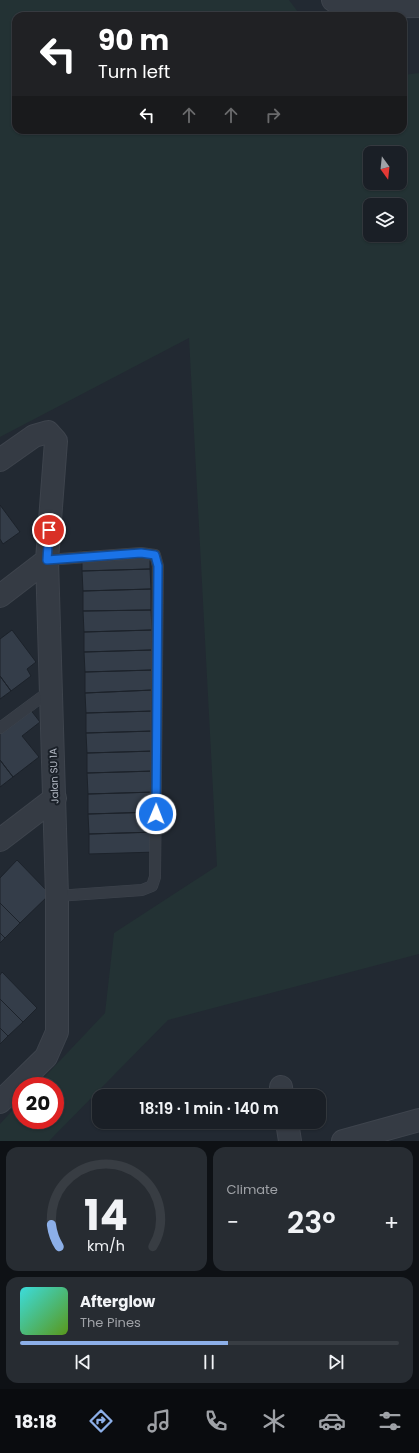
<!DOCTYPE html>
<meta charset="utf-8">
<style>
:root{--surface:#1a1f26;--page:#272c32;--text:#f1f3f6;--muted:#9fa2a7;--line:#383d43;--accent:#8cafe8}
body{margin:0;font-family:Poppins,sans-serif;background:var(--page);color:var(--text);height:100vh;display:flex;flex-direction:column;font-size:15px;white-space:nowrap}
*{box-sizing:border-box;margin:0}
p{font-size:13px;color:var(--muted)}
.icon{flex:none;width:22px;height:22px;fill:none;stroke:currentColor;stroke-width:2;stroke-linecap:round;stroke-linejoin:round}
.map{position:relative;height:1141px;overflow:hidden}
.sheet{display:flex;flex-direction:column;gap:6px;padding:6px;background:#0e1115;flex:1}
.sheet>*{flex:none}
.banner{position:absolute;left:12px;top:12px;width:395px;height:122px;border-radius:12px;box-shadow:0 1px 3px #0004,0 0 0 1px var(--line);background:#202124;color:#fff;overflow:hidden}
.needle{width:26px;rotate:165deg}
.controls{position:absolute;left:363px;top:146px;display:grid;gap:8px}
.controls a{display:grid;place-items:center;width:44px;height:44px;border-radius:8px;background:var(--surface);box-shadow:0 1px 3px #0004,0 0 0 1px var(--line);font-size:20px}
.speed{position:absolute;left:12px;top:1077px;display:flex;gap:8px;font-size:20px;font-weight:700;text-align:center}
.speed>*{display:grid;place-content:center;width:52px;height:52px;border-radius:50%;background:var(--surface);box-shadow:0 1px 3px #0004,0 0 0 1px var(--line);line-height:1}
.speed .limit{border:6px solid #d22;background:#fff;color:#111}
.pin{position:absolute;display:grid;place-items:center;width:34px;height:34px;color:#fff;margin:-17px;border:2px solid #fff;border-radius:50%;box-shadow:0 1px 4px #0007}
.me{position:absolute;width:44px;margin:-22px;rotate:1deg;stroke-linejoin:round;filter:drop-shadow(0 0 3px #0008)}
.turn{display:flex;align-items:center;gap:14px;height:84px;padding:0 20px;font-size:18px}
.turn .icon{width:52px;height:52px;stroke-width:2.5}
.turn b{display:block;font-size:28px;line-height:34px}
.lanes{display:flex;align-items:center;height:38px;padding:0 20px;background:#0003;justify-content:center;gap:20px;direction:ltr}
.lanes .off{opacity:.35}
.big{font-size:30px;font-weight:600;line-height:1.1}
.sheet .tile{flex:1;display:flex;flex-direction:column;justify-content:center;gap:6px;min-width:0;padding:0 14px;border-radius:12px;background:var(--page)}
.sheet .dial{align-items:center;gap:0}
.dial svg{height:104px;overflow:visible;fill:none;stroke:var(--line);stroke-width:7;stroke-linecap:round;text-anchor:middle}
.dial text{fill:var(--text);stroke:none}
.song{display:flex;align-items:center;gap:12px}
.cover{width:48px;height:48px;border-radius:6px;background:linear-gradient(135deg,hsl(180 70% 55%),hsl(90 70% 35%))}
.played{height:4px;border-radius:2px;background:linear-gradient(90deg,var(--accent) 55%,var(--line) 55%)}
.keys{display:flex;justify-content:space-around;direction:ltr}
.heat{display:flex;justify-content:space-between;align-items:center;font-size:22px;direction:ltr}
.sheet .tiles{flex:1;display:grid;gap:6px;grid-template-columns:1fr 1fr}
.tile:last-child{grid-column:span 2}
.trip{position:absolute;left:92px;top:1089px;width:234px;height:40px;border-radius:12px;background:var(--surface);box-shadow:0 1px 3px #0004,0 0 0 1px var(--line);font-weight:600;line-height:40px;text-align:center}
.tab-bar{display:flex;height:64px;justify-content:space-around;align-items:center;background:#0a0c0f;color:var(--muted)}
.tab-bar .icon{width:28px;height:28px}
.tab-bar .selected{color:var(--accent)}
.tab-bar b{font-size:18px;color:var(--text)}
.map>svg:first-child{display:block}
</style>
<div class="map">
<svg width="419" height="1141" viewBox="0 0 419 1141">
<rect width="100%" height="100%" fill="#222932"/>
<path fill="#233234" fill-rule="evenodd" d="M 0,0 L 289,0 L 301,16 L 16,16 L 16,130 L 403,130 L 403,75 L 419,73 L 419,954 L 168,1020 L 49,1141 L 0,1141 L 0,1124 L 21,1101 L 21,1120 L 55,1120 L 55,1086 L 36,1086 L 105,1013 L 114,933 L 217,866 L 189,338 L 0,437 ZM 370,153 L 400,153 L 400,183 L 370,183 ZM 370,205 L 400,205 L 400,235 L 370,235 Z"/>
<path fill="#343d49" stroke="#1c222a" d="M 0,505 L 20,532 L 3,544 L 0,539 Z
M 150,549 L 150,569 L 82,571 L 82,551 Z
M 150,569 L 151,589 L 83,591 L 82,571 Z
M 151,589 L 151,610 L 83,611 L 83,591 Z
M 151,610 L 152,630 L 84,632 L 83,611 Z
M 12,630 L 36,662 L 27,669 L 31,676 L 11,691 L 0,676 L 0,639 Z
M 152,630 L 152,650 L 84,652 L 84,632 Z
M 152,650 L 153,670 L 85,672 L 84,652 Z
M 153,670 L 153,690 L 85,693 L 85,672 Z
M 0,676 L 11,691 L 0,699 Z
M 153,690 L 154,711 L 86,713 L 85,693 Z
M 26,704 L 40,722 L 22,736 L 39,757 L 13,777 L 0,760 L 0,723 Z
M 154,711 L 154,731 L 86,733 L 86,713 Z
M 154,731 L 155,751 L 87,753 L 86,733 Z
M 155,751 L 155,771 L 87,773 L 87,753 Z
M 0,760 L 13,777 L 0,787 Z
M 155,771 L 156,792 L 88,794 L 87,773 Z
M 156,792 L 156,812 L 88,814 L 88,794 Z
M 156,812 L 157,832 L 89,834 L 88,814 Z
M 157,832 L 157,852 L 89,854 L 89,834 Z
M 17,860 L 50,894 L 20,923 L 0,903 L 0,878 Z
M 0,903 L 20,923 L 5,938 L 0,933 Z
M 0,933 L 5,938 L 0,943 Z
M 2,972 L 37,1008 L 23,1022 L 0,999 L 0,975 Z
M 0,999 L 23,1022 L 8,1036 L 0,1028 Z
M 0,1028 L 8,1036 L 0,1044 Z"/>
<g fill="none" stroke-linecap="round" stroke-linejoin="round">
<g stroke="#3e444d" stroke-width="12">
<path id="lane" d="M 47,560 L 141,553 L 155,555 L 158,566 L 155,877 L 152,886 L 142,890 L 57,896
M 0,728 L 51,690"/>
</g>
<g stroke="#3e444d" stroke-width="24">
<path id="street" d="M 333,0 L 343,7 L 419,6
M 0,460 L 34,436 L 48,432 L 56,441 L 47,560 L 57,896 L 57,1032 L 46,1057 L 0,1102
M 0,596 L 47,560
M 0,840 L 55,798
M 281,1087 L 282,1096
M 287,1122 L 290,1141
M 343,1141 L 419,1120"/>
</g>
<use href="#lane" stroke="#353b44" stroke-width="11"/>
<use href="#street" stroke="#353b44" stroke-width="22"/>
</g>
<g fill="none" stroke-linecap="round" stroke-linejoin="round">
<g stroke="#114b97" stroke-width="10">
<path id="route" d="M 49,530 L 47,560 L 141,553 L 155,555 L 158,566 L 156,814"/>
</g>
<use href="#route" stroke="#1a73e8" stroke-width="7"/>
</g>
<g text-anchor="middle" dominant-baseline="central" stroke-width="4" stroke-linejoin="round" paint-order="stroke">
<g font-size="10" fill="#afb5c0" stroke="#1a2028">
<text transform="translate(54 776) rotate(-92)">Jalan SU 1A</text>
</g>
</g>
</svg>
<div class="controls">
<a><svg class="needle" viewBox="-14 -14 28 28"><path d="M0-13l5 13h-10z" fill="#e53935"/><path d="M0 13l5-13h-10z" fill="#9fa2a7"/></svg></a>
<a><svg class="icon" aria-label="layers" viewBox="0 0 24 24"><path d="M12 4l9 5-9 5-9-5zM3 14l9 5 9-5"/></svg></a>
</div>
<div class="speed"><div class="limit">20</div></div>
<div class="pin" style="left:49px;top:530px;background:#d93025"><svg class="icon" aria-label="arrive" viewBox="0 0 24 24"><path d="M6 21V4h12l-3 4 3 4H6"/></svg></div>
<svg class="me" style="left:156px;top:814px" viewBox="-20 -20 40 40"><circle r="17" fill="#1a73e8" stroke="#fff" stroke-width="3"/><path d="M0-11L8 9 0 5-8 9z" fill="#fff"/></svg>
<div class="trip">18:19 · 1 min · 140 m</div>
<div class="banner">
<div class="turn"><svg class="icon" aria-label="left" viewBox="0 0 24 24"><path d="M17 20v-9H6M10 6l-5 5 5 5"/></svg><div><b>90 m</b>Turn left</div></div>
<div class="lanes"><svg class="icon" aria-label="left" viewBox="0 0 24 24"><path d="M17 20v-9H6M10 6l-5 5 5 5"/></svg><svg class="icon off" aria-label="ahead" viewBox="0 0 24 24"><path d="M12 20V5M6 11l6-6 6 6"/></svg><svg class="icon off" aria-label="ahead" viewBox="0 0 24 24"><path d="M12 20V5M6 11l6-6 6 6"/></svg><svg class="icon off" aria-label="right" viewBox="0 0 24 24"><path d="M7 20v-9h11M14 6l5 5-5 5"/></svg></div>
</div>
</div>
<section class="sheet">
<div class="tiles">
<div class="tile dial"><svg viewBox="0 0 100 80">
<path d="M14 69A42 42 0 1 1 86 69"/>
<path d="M14 69A42 42 0 0 1 8 52" stroke="#8cafe8"/>
<text x="50" y="56" font-size="32" font-weight="700">14</text>
<text x="50" y="72" font-size="11">km/h</text>
</svg></div>
<div class="tile"><p>Climate</p>
<div class="heat"><a>−</a><b class="big">23°</b><a>+</a></div>
</div>
<div class="tile">
<div class="song"><i class="cover"></i><div><b>Afterglow</b><p>The Pines</p></div></div>
<div class="played"></div>
<div class="keys"><svg class="icon" aria-label="previous" viewBox="0 0 24 24"><path d="M18 5L8 12l10 7zM5 5v14"/></svg><svg class="icon" aria-label="pause" viewBox="0 0 24 24"><path d="M8 5v14M16 5v14"/></svg><svg class="icon" aria-label="next" viewBox="0 0 24 24"><path d="M6 5l10 7-10 7zM19 5v14"/></svg></div>
</div>
</div>
</section>
<nav class="tab-bar">
<b>18:18</b>
<svg class="icon selected" aria-label="directions" viewBox="0 0 24 24"><path d="M12 3l9 9-9 9-9-9zM9 14v-3h6M13 9l2 2-2 2"/></svg>
<svg class="icon" aria-label="music" viewBox="0 0 24 24"><path d="M9 18V5l10-2v13"/><circle cx="6" cy="18" r="3"/><circle cx="16" cy="16" r="3"/></svg>
<svg class="icon" aria-label="phone" viewBox="0 0 24 24"><path d="M5 4h4l2 5-3 2q2 4 5 5l2-3 5 2v4C11 20 4 13 5 4z"/></svg>
<svg class="icon" aria-label="climate" viewBox="0 0 24 24"><path d="M12 3v18M4 7l16 10M4 17L20 7"/></svg>
<svg class="icon" aria-label="car" viewBox="0 0 24 24"><path d="M5 17H2v-5l4-1 3-4h7l3 4 3 1v5h-3M9 17h6M6 11h13"/><circle cx="7" cy="17" r="2"/><circle cx="17" cy="17" r="2"/></svg>
<svg class="icon" aria-label="filters" viewBox="0 0 24 24"><path d="M4 7h16M4 17h16"/><circle cx="9" cy="7" r="2"/><circle cx="15" cy="17" r="2"/></svg>
</nav>
